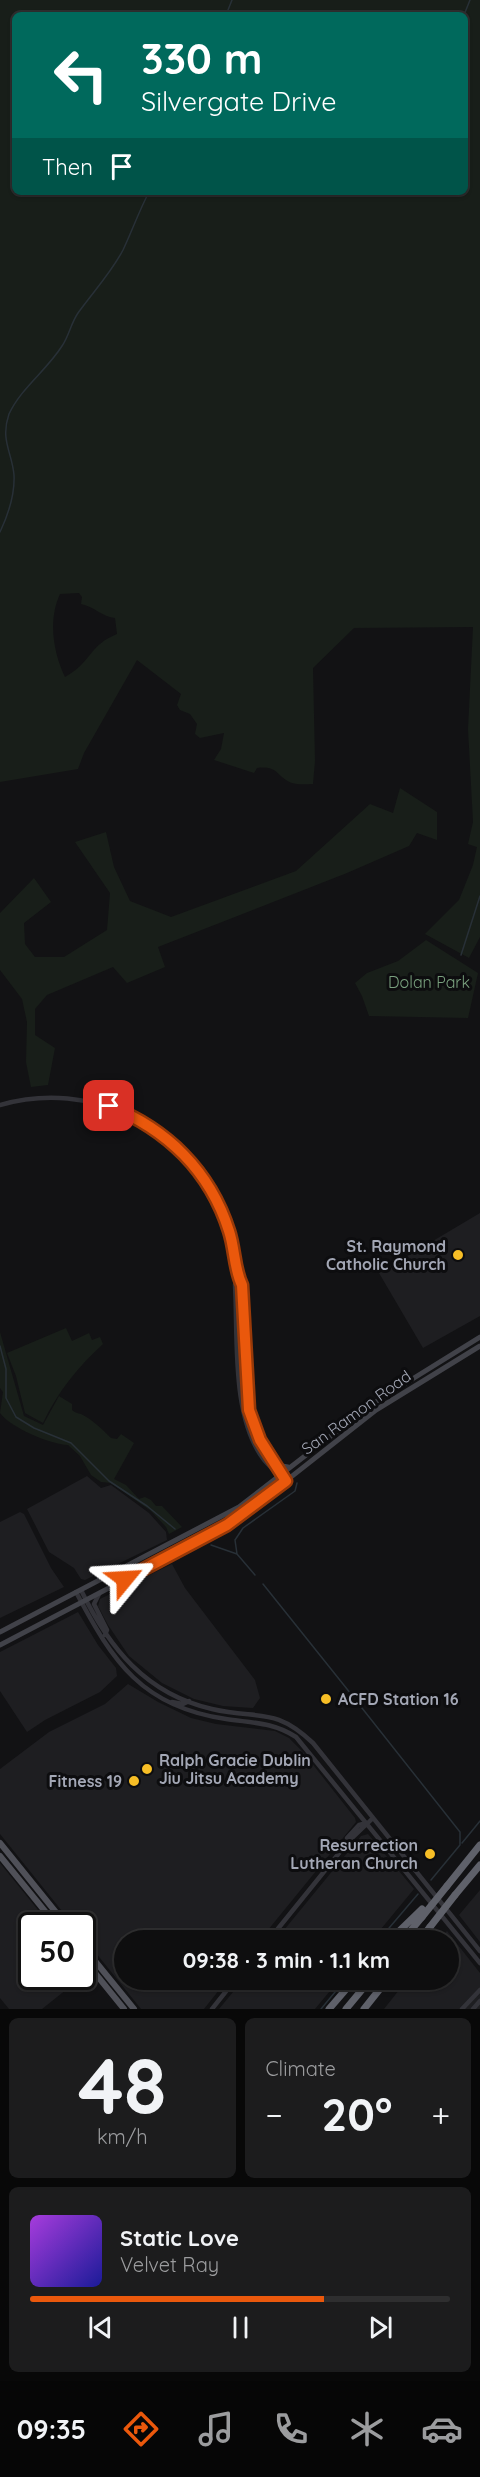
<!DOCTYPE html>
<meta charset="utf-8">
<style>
:root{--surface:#0e0e0f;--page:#1c1c1d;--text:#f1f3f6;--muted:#9b9c9e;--line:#2e2e2f;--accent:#ea580c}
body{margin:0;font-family:Quicksand,sans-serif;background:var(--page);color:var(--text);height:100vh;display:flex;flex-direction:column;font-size:22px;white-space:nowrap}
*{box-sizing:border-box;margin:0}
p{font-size:20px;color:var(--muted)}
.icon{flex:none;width:33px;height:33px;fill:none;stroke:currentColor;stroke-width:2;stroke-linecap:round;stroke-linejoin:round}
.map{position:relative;height:2009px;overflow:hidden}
.details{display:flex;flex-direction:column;gap:9px;padding:9px;background:#080808;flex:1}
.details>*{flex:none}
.top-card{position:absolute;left:12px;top:12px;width:456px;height:183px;border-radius:9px;box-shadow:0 2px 4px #0004,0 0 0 2px var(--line);background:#00695c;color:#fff;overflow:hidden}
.speed{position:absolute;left:18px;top:1912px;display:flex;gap:12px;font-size:30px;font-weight:700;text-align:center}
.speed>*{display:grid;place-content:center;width:78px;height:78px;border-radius:50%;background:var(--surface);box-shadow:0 2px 4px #0004,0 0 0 2px var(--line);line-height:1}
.speed .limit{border:3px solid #111;border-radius:9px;background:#fff;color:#111}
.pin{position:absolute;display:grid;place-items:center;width:51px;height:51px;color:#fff;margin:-26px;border-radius:12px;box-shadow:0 3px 9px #0006}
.me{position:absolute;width:66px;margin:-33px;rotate:63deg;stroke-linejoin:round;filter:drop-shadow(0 0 4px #0008)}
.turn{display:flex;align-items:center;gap:21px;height:126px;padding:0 30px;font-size:27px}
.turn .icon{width:78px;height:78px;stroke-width:2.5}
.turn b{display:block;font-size:42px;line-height:51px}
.then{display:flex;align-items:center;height:57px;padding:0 30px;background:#0003;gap:12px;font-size:22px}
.big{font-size:45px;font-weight:700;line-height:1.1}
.details .widget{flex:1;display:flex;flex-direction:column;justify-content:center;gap:9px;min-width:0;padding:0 21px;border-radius:9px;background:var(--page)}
.details .dial{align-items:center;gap:0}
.dial b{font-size:78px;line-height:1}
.song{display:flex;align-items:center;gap:18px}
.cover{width:72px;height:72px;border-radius:9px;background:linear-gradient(135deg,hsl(280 70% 55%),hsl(240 70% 35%))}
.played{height:6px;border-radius:3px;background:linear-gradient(90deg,var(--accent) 70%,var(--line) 70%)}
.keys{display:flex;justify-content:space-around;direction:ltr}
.heat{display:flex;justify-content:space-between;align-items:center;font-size:33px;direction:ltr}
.details .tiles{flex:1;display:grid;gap:9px;grid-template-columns:1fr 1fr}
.widget:last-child{grid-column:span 2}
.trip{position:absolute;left:114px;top:1930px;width:345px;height:60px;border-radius:30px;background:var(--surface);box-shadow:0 2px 4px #0004,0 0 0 2px var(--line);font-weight:700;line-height:60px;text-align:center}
.menu{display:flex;height:96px;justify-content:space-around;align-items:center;background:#060606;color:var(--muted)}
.menu .icon{width:42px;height:42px}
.menu .active{color:var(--accent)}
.menu b{font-size:27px;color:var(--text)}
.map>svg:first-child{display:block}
</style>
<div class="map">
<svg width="480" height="2009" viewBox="0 0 480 2009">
<rect width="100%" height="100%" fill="#121214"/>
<path fill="#1e1e21" d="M 480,1213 L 480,1316 L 423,1348 L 379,1273 Z
M 87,1476 L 101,1488 L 111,1485 L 149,1513 L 166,1532 L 167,1540 L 85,1580 L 81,1579 L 74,1568 L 49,1552 L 27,1509 Z
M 20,1512 L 24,1514 L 51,1568 L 64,1587 L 0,1618 L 0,1522 Z
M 172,1564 L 185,1588 L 255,1680 L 260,1698 L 253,1708 L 223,1706 L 194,1699 L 162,1683 L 129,1656 L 108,1625 L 98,1606 L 100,1599 Z
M 78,1612 L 98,1645 L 116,1668 L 117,1676 L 100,1692 L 45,1720 L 27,1732 L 0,1691 L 0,1652 Z
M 128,1684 L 158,1702 L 191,1718 L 216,1724 L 275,1731 L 289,1738 L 303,1752 L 355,1818 L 356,1822 L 259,1941 L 124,1941 L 124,1980 L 227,1980 L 204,2009 L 141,2009 L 83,1937 L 82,1926 L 74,1926 L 0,1834 L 0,1769 L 49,1732 L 105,1704 Z
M 368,1834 L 414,1889 L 371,1941 L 275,1941 L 361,1836 Z
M 0,1863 L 51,1926 L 32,1926 L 32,1977 L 82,1977 L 42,2009 L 9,2009 L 0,1998 Z
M 480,1890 L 480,1942 L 459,1915 Z
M 447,1931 L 480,1973 L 480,2009 L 384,2009 L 407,1980 L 448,1980 L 448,1941 L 439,1941 Z
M 243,1980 L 339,1980 L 315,2009 L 219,2009 Z"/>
<path fill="#181e19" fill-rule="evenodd" d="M 0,0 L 480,0 L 480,937 L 469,958 L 425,934 L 459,900 L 473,865 L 477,847 L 468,844 L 473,822 L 468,729 L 473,627 L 354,628 L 313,668 L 315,761 L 313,784 C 307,784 298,785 292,783 C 276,777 279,765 257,768 L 254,773 L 214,760 L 221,749 L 224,733 L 200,738 L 195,734 L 197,724 L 190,714 L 180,710 L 177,705 L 181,694 L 137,660 L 84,753 L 78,769 L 0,782 ZM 15,15 L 465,15 L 465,192 L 15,192 ZM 60,594 L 79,593 L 82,597 L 81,604 C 93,606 103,617 115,618 L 117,634 C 89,645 91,663 65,677 C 53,652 48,620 60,594 Z
M 400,788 L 437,812 L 437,840 L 417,833 L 409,846 L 347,873 L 158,947 L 165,967 L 127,983 L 113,967 L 47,995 L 35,1009 L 35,1035 L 55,1048 L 48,1085 L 31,1087 L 26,1062 L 27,1022 L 22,999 L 0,970 L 0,913 L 34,878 L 51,902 L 24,923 L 25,944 L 35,957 L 64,957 L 107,930 L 110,893 L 75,842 L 106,832 L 114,867 L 130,901 L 171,917 L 296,871 L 370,804 L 393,813 Z
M 426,940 L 478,973 L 468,1018 L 369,1016 L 362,996 L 355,983 L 367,973 L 398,961 Z
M 66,1328 L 72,1341 L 89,1333 L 92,1340 L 100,1337 L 103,1344 C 78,1367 58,1391 43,1423 L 25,1413 L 16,1376 L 7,1353 Z
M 0,1332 L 24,1416 L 43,1425 L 59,1396 L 72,1404 L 72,1410 C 75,1413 78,1413 81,1414 C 92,1419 103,1430 111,1438 L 117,1439 L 121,1434 L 134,1443 L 114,1479 L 126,1485 L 139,1499 L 145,1497 L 151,1500 L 156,1506 L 162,1506 L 182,1527 L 169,1534 L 166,1527 L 151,1511 L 111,1483 L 101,1482 L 91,1475 L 80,1456 L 68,1445 C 50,1444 11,1428 0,1413 L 3,1392 L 0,1388 Z"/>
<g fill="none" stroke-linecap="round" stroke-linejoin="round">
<path stroke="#283037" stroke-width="1.5" d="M 226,15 L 232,0
M 464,15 L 470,0
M 0,532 C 8,515 15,495 14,475 C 12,452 0,440 9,414 C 21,388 47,370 62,346 C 69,336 71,323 78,313 C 93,292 111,273 123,250 C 132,231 139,211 149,192
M 461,955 L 480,896
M 0,1346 L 6,1369 L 6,1398 L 16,1417 L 34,1428 L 71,1443 L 109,1481 L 147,1506 L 175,1529
M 211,1545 L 237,1554 L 255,1575
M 237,1554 L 235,1540 L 243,1528 L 295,1491 L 297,1483
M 263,1584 L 351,1694
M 358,1703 L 460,1832 L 460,1845 L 431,1880
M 462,1843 L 480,1821
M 378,1941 L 418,1894
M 321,2009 L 345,1980"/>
<path stroke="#333339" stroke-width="4.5" d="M 0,1105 C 91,1079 182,1125 221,1210 C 227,1222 232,1236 234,1249 C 236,1261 236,1274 242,1285 L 249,1410 L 260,1440 L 286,1481
M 238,1278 L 235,1285 C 238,1338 231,1417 264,1460 C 270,1466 273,1472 281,1474
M 81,1590 C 109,1648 146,1694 212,1709 C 258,1720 274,1706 313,1743 L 480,1951
M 76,1592 C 113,1662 142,1707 226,1719 C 252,1723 273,1722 296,1737 L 480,1963
M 99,1594 L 94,1604 L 107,1630 L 105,1635
M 172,1702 L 183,1704 L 189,1701
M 348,1842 L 347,1838 L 359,1825 L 367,1823
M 268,1941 L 348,1842 L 373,1818
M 212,2009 L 235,1980
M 462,2009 L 480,1990
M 473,2009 L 480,2001"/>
<path stroke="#414249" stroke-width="5" d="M 276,1465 L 288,1467
M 0,1632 L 239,1507 L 372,1404 L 480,1337
M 0,1645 L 191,1545 L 244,1514 L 376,1410 L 480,1346"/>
<path stroke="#4f5058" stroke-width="6" d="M 0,1843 L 67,1926
M 0,1856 L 57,1926
M 82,1945 L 134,2009
M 82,1957 L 124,2009"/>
<path stroke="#5f616a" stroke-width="7" d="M 447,1886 L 480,1845
M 455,1895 L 480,1865
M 389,1941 L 422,1909
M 402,1941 L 422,1917
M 419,1941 L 430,1927
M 329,2009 L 354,1980
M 346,2009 L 370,1980
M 364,2009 L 387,1980"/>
<path stroke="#5f616a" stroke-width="7" d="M 422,1917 L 447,1886
M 430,1927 L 455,1895"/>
</g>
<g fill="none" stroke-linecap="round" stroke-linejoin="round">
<g stroke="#983908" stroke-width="15">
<path id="route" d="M 109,1106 C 167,1129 210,1171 229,1231 C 235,1249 234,1269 242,1285 L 249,1410 L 260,1440 L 286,1481 L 227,1525 L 125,1579"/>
</g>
<use href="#route" stroke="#ea580c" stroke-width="10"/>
</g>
<g fill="#f7be26" stroke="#0d0d0f" stroke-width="2">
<circle cx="458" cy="1255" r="6"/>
<circle cx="326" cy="1699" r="6"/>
<circle cx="147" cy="1769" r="6"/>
<circle cx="134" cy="1781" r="6"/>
<circle cx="430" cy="1854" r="6"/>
</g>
<g text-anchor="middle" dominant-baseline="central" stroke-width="6" stroke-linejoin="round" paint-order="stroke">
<g font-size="16" fill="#79a07e" stroke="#0d0d0f">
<text x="429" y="982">Dolan Park</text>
</g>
<g font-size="16" font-weight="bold" fill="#a3a7b5" stroke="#0d0d0f" text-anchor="end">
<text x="446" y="1246">St. Raymond<tspan x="446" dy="18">Catholic Church</tspan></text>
<text x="338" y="1699" text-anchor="start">ACFD Station 16</text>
<text x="159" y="1760" text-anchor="start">Ralph Gracie Dublin<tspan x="159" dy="18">Jiu Jitsu Academy</tspan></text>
<text x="122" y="1781">Fitness 19</text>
<text x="418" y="1845">Resurrection<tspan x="418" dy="18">Lutheran Church</tspan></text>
</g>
<g font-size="16" fill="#a3a7b5" stroke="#0d0d0f">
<text transform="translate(356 1412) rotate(-36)">San Ramon Road</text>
</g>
</g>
</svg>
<div class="speed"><div class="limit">50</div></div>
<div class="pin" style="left:109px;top:1106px;background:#d93025"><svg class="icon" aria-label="arrive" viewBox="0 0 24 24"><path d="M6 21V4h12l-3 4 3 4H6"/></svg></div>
<svg class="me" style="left:125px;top:1579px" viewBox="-20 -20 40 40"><path d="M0-17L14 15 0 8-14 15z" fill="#ea580c" stroke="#fff" stroke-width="4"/></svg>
<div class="trip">09:38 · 3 min · 1.1 km</div>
<div class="top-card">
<div class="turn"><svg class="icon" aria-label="left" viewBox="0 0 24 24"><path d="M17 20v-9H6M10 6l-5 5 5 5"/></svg><div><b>330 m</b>Silvergate Drive</div></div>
<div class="then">Then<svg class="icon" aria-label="arrive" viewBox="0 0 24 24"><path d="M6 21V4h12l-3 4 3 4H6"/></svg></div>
</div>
</div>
<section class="details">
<div class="tiles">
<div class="widget dial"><b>48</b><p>km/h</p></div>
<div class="widget"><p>Climate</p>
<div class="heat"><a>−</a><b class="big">20°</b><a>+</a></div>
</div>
<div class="widget">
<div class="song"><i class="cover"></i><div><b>Static Love</b><p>Velvet Ray</p></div></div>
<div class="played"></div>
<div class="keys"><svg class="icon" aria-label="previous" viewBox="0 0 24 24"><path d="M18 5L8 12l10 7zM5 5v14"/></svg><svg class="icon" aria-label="pause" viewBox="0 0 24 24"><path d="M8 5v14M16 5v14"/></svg><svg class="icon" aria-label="next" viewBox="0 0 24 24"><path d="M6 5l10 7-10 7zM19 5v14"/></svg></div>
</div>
</div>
</section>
<nav class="menu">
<b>09:35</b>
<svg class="icon active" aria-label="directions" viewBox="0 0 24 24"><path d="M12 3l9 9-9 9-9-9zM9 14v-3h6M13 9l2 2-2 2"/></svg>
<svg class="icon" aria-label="music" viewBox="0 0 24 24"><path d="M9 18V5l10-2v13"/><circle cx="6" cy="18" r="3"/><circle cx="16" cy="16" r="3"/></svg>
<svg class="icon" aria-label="phone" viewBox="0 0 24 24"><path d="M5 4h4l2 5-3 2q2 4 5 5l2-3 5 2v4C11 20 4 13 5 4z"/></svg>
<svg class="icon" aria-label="climate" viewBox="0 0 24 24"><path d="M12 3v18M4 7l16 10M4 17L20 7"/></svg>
<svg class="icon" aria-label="car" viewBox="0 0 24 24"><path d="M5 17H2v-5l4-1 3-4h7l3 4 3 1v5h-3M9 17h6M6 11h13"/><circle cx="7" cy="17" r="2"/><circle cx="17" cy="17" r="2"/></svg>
</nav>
